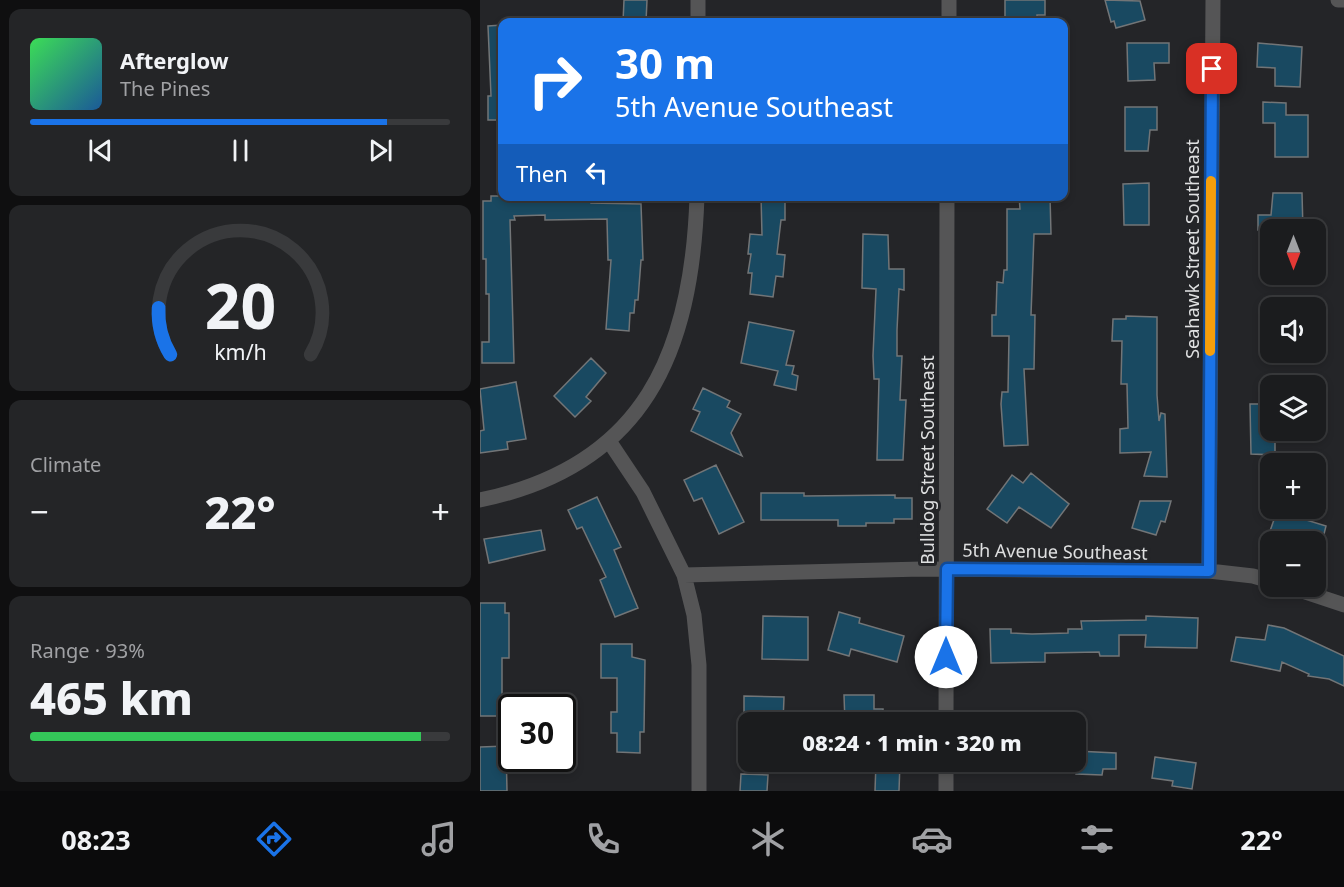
<!DOCTYPE html>
<meta charset="utf-8">
<style>
:root{--surface:#1b1c1e;--page:#242527;--text:#f1f3f6;--muted:#a0a1a4;--line:#393a3c;--accent:#1a73e8}
body{margin:0;font-family:"Noto Sans",sans-serif;background:var(--page);color:var(--text);height:100vh;display:flex;flex-direction:column;font-size:22px;white-space:nowrap}
*{box-sizing:border-box;margin:0}
p{font-size:20px;color:var(--muted)}
.icon{flex:none;width:33px;height:33px;fill:none;stroke:currentColor;stroke-width:2;stroke-linecap:round;stroke-linejoin:round}
.map{position:relative;flex:1;overflow:hidden}
.panel{display:flex;flex-direction:column;gap:9px;padding:9px;background:#0f0f10;width:480px}
.panel>*{flex:none}
.hud{position:absolute;left:18px;top:18px;width:570px;height:183px;border-radius:12px;box-shadow:0 3px 9px #0003,0 0 0 2px var(--line);background:#1a73e8;color:#fff;overflow:hidden}
.needle{width:39px;rotate:180deg}
.tools{position:absolute;left:780px;top:219px;display:grid;gap:12px}
.tools a{display:grid;place-items:center;width:66px;height:66px;border-radius:12px;background:var(--surface);box-shadow:0 3px 9px #0003,0 0 0 2px var(--line);font-size:30px}
.speed{position:absolute;left:18px;top:694px;display:flex;gap:12px;font-size:30px;font-weight:700;text-align:center}
.speed>*{display:grid;place-content:center;width:78px;height:78px;border-radius:50%;background:var(--surface);box-shadow:0 3px 9px #0003,0 0 0 2px var(--line);line-height:1}
.speed .limit{border:3px solid #111;border-radius:9px;background:#fff;color:#111}
.pin{position:absolute;display:grid;place-items:center;width:51px;height:51px;color:#fff;margin:-26px;border-radius:12px;box-shadow:0 3px 9px #0006}
.me{position:absolute;width:66px;margin:-33px;rotate:0deg;stroke-linejoin:round;filter:drop-shadow(0 0 4px #0008)}
.turn{display:flex;align-items:center;gap:21px;height:126px;padding:0 18px;font-size:27px}
.turn .icon{width:78px;height:78px;stroke-width:2.5}
.turn b{display:block;font-size:42px;line-height:51px}
.then{display:flex;align-items:center;height:57px;padding:0 18px;background:#0003;gap:12px;font-size:22px}
.big{font-size:45px;font-weight:800;line-height:1.1}
.panel .tile{flex:1;display:flex;flex-direction:column;justify-content:center;gap:9px;min-width:0;padding:0 21px;border-radius:12px;background:var(--page)}
.panel .dial{align-items:center;gap:0}
.dial svg{height:156px;overflow:visible;fill:none;stroke:var(--line);stroke-width:7;stroke-linecap:round;text-anchor:middle}
.dial text{fill:var(--text);stroke:none}
.song{display:flex;align-items:center;gap:18px}
.cover{width:72px;height:72px;border-radius:9px;background:linear-gradient(135deg,hsl(130 70% 55%),hsl(210 70% 35%))}
.played{height:6px;border-radius:3px;background:linear-gradient(90deg,var(--accent) 85%,var(--line) 85%)}
.keys{display:flex;justify-content:space-around;direction:ltr}
.heat{display:flex;justify-content:space-between;align-items:center;font-size:33px;direction:ltr}
.charge{height:9px;border-radius:4px;background:linear-gradient(90deg,#34c759 93%,var(--line) 0)}
.trip{position:absolute;left:258px;top:712px;width:348px;height:60px;border-radius:12px;background:var(--surface);box-shadow:0 3px 9px #0003,0 0 0 2px var(--line);font-weight:800;line-height:60px;text-align:center}
.tab-bar{display:flex;height:96px;justify-content:space-around;align-items:center;background:#0b0b0c;color:var(--muted)}
.tab-bar .icon{width:42px;height:42px}
.tab-bar .selected{color:var(--accent)}
.tab-bar b{font-size:27px;color:var(--text)}
main{display:flex;flex:1;min-height:0}
.map>svg:first-child{display:block}
</style>
<main>
<section class="panel">
<div class="tile">
<div class="song"><i class="cover"></i><div><b>Afterglow</b><p>The Pines</p></div></div>
<div class="played"></div>
<div class="keys"><svg class="icon" aria-label="previous" viewBox="0 0 24 24"><path d="M18 5L8 12l10 7zM5 5v14"/></svg><svg class="icon" aria-label="pause" viewBox="0 0 24 24"><path d="M8 5v14M16 5v14"/></svg><svg class="icon" aria-label="next" viewBox="0 0 24 24"><path d="M6 5l10 7-10 7zM19 5v14"/></svg></div>
</div>
<div class="tile dial"><svg viewBox="0 0 100 80">
<path d="M14 69A42 42 0 1 1 86 69"/>
<path d="M14 69A42 42 0 0 1 8 45" stroke="#1a73e8"/>
<text x="50" y="56" font-size="32" font-weight="700">20</text>
<text x="50" y="72" font-size="11">km/h</text>
</svg></div>
<div class="tile"><p>Climate</p>
<div class="heat"><a>−</a><b class="big">22°</b><a>+</a></div>
</div>
<div class="tile"><p>Range · 93%</p><b class="big">465 km</b><div class="charge"></div></div>
</section>
<div class="map">
<svg width="864" height="791" viewBox="0 0 864 791">
<rect width="100%" height="100%" fill="#242528"/>
<path fill="#194961" stroke="#727577" stroke-width="1.5" d="M 144,0 L 167,0 L 166,22 L 143,22 Z
M 525,0 L 565,0 L 565,15 L 557,15 L 557,22 L 525,21 Z
M 625,0 L 660,1 L 665,20 L 636,28 L 634,21 L 631,22 Z
M 22,25 L 22,120 L 8,120 L 8,96 L 11,96 L 8,26 Z
M 647,43 L 689,43 L 689,63 L 674,63 L 675,80 L 648,81 Z
M 778,43 L 822,47 L 820,87 L 795,86 L 795,68 L 777,67 Z
M 783,102 L 806,103 L 806,115 L 828,115 L 828,157 L 795,157 L 795,123 L 783,123 Z
M 645,107 L 677,107 L 677,130 L 670,130 L 668,151 L 645,151 Z
M 669,183 L 669,225 L 644,225 L 643,184 Z
M 793,193 L 822,193 L 823,230 L 778,230 L 778,215 L 791,215 Z
M 11,196 L 34,196 L 34,202 L 111,196 L 111,203 L 161,204 L 163,260 L 161,260 L 158,300 L 155,300 L 154,313 L 150,313 L 149,331 L 126,329 L 131,260 L 128,260 L 127,219 L 65,220 L 65,215 L 34,216 L 35,220 L 30,220 L 34,363 L 2,363 L 2,342 L 9,342 L 9,294 L 6,294 L 6,259 L 3,259 L 3,201 L 11,201 Z
M 281,196 L 305,196 L 305,220 L 301,220 L 297,254 L 305,255 L 303,277 L 296,276 L 293,297 L 270,294 L 272,273 L 268,273 L 271,254 L 268,254 L 270,234 L 282,235 Z
M 539,196 L 570,196 L 571,234 L 554,234 L 551,315 L 555,315 L 554,369 L 544,369 L 548,445 L 524,446 L 521,404 L 522,392 L 528,392 L 529,336 L 512,336 L 512,315 L 516,315 L 517,282 L 523,283 L 524,270 L 527,270 L 527,209 L 540,209 Z
M 383,234 L 408,235 L 409,269 L 424,269 L 424,290 L 419,289 L 417,330 L 417,356 L 422,356 L 420,400 L 426,400 L 423,460 L 397,460 L 399,379 L 394,379 L 393,356 L 396,289 L 382,288 Z
M 646,316 L 677,317 L 677,395 L 679,421 L 681,413 L 685,414 L 687,477 L 664,476 L 671,452 L 640,453 L 640,429 L 648,428 L 647,384 L 641,384 L 642,341 L 632,341 L 633,319 L 646,319 Z
M 269,322 L 314,331 L 306,365 L 314,366 L 312,374 L 318,376 L 316,390 L 294,385 L 298,371 L 261,363 Z
M 111,358 L 126,373 L 106,397 L 111,401 L 95,417 L 74,396 Z
M 36,382 L 46,439 L 27,442 L 28,449 L 0,453 L 0,431 L 4,430 L 0,389 Z
M 223,388 L 250,401 L 247,407 L 261,414 L 251,433 L 262,456 L 211,431 L 220,412 L 213,409 Z
M 770,404 L 790,404 L 790,430 L 795,430 L 795,455 L 771,454 Z
M 236,465 L 264,522 L 239,534 L 222,498 L 214,501 L 204,480 Z
M 551,473 L 589,504 L 571,528 L 539,507 L 527,523 L 507,509 L 532,475 L 543,483 Z
M 281,493 L 324,493 L 324,496 L 415,495 L 415,498 L 432,498 L 432,519 L 414,519 L 414,523 L 386,523 L 386,526 L 358,526 L 358,520 L 281,520 Z
M 117,497 L 141,547 L 134,550 L 158,608 L 135,617 L 120,580 L 126,577 L 102,527 L 97,529 L 88,510 Z
M 660,501 L 691,501 L 685,522 L 681,521 L 676,535 L 652,528 Z
M 797,511 L 846,526 L 842,542 L 813,542 L 789,534 Z
M 61,530 L 65,550 L 9,563 L 4,539 Z
M 0,603 L 25,603 L 25,613 L 29,613 L 29,658 L 22,658 L 22,698 L 32,698 L 32,716 L 0,716 Z
M 359,612 L 380,618 L 379,623 L 424,636 L 417,662 L 371,649 L 369,656 L 348,650 Z
M 283,616 L 328,617 L 328,660 L 282,659 Z
M 666,616 L 718,618 L 717,648 L 665,647 L 666,635 L 639,635 L 639,656 L 620,656 L 619,652 L 565,653 L 565,662 L 511,663 L 510,629 L 531,629 L 531,633 L 552,634 L 588,633 L 588,629 L 602,629 L 601,621 L 666,620 Z
M 788,625 L 804,628 L 864,656 L 864,686 L 849,679 L 828,676 L 829,674 L 802,662 L 800,671 L 751,661 L 756,637 L 785,640 Z
M 121,644 L 152,644 L 152,657 L 165,660 L 164,732 L 160,732 L 160,753 L 137,752 L 137,733 L 131,733 L 131,712 L 137,712 L 137,678 L 121,678 Z
M 364,695 L 394,695 L 394,709 L 403,709 L 403,723 L 365,723 Z
M 264,696 L 304,697 L 303,723 L 264,720 Z
M 26,746 L 27,791 L 0,791 L 0,747 Z
M 596,751 L 636,753 L 636,769 L 623,769 L 622,775 L 596,774 Z
M 675,757 L 716,763 L 712,789 L 692,786 L 693,781 L 672,778 Z
M 396,762 L 420,762 L 419,791 L 395,791 Z
M 261,774 L 288,775 L 287,791 L 260,791 Z"/>
<g fill="none" stroke-linecap="round" stroke-linejoin="round">
<path stroke="#555556" stroke-width="15" d="M 858,0 L 864,0
M 218,22 L 218,0
M 469,22 L 469,0
M 129,441 L 163,492 L 204,575 L 214,615 L 219,665 L 219,791
M 0,500 C 165,466 212,352 217,196
M 729,571 L 733,0
M 204,575 L 442,569 L 729,571 L 773,576 L 790,581
M 807,586 L 864,605
M 466,723 L 467,196
M 466,791 L 466,762"/>
</g>
<g fill="none" stroke-linecap="round" stroke-linejoin="round">
<g stroke="#114b97" stroke-width="15">
<path id="route" d="M 466,657 L 467,569 L 729,571 L 732,69"/>
</g>
<use href="#route" stroke="#1a73e8" stroke-width="10"/>
<path stroke="#f59e0b" stroke-width="10" d="M 730,351 L 731,181"/>
</g>
<g text-anchor="middle" dominant-baseline="central" stroke-width="6" stroke-linejoin="round" paint-order="stroke">
<g font-size="18" fill="#dfe0e1" stroke="#242528">
<text transform="translate(712 249) rotate(-90)">Seahawk Street Southeast</text>
<text transform="translate(447 460) rotate(-90)">Bulldog Street Southeast</text>
<text transform="translate(575 551) rotate(1)">5th Avenue Southeast</text>
</g>
</g>
</svg>
<div class="tools">
<a><svg class="needle" viewBox="-14 -14 28 28"><path d="M0-13l5 13h-10z" fill="#e53935"/><path d="M0 13l5-13h-10z" fill="#a0a1a4"/></svg></a>
<a><svg class="icon" aria-label="sound" viewBox="0 0 24 24"><path d="M4 9h4l5-4v14l-5-4H4zM17 9q2 3 0 6"/></svg></a>
<a><svg class="icon" aria-label="layers" viewBox="0 0 24 24"><path d="M12 4l9 5-9 5-9-5zM3 14l9 5 9-5"/></svg></a>
<a>+</a>
<a>−</a>
</div>
<div class="speed"><div class="limit">30</div></div>
<div class="pin" style="left:732px;top:69px;background:#d93025"><svg class="icon" aria-label="arrive" viewBox="0 0 24 24"><path d="M6 21V4h12l-3 4 3 4H6"/></svg></div>
<svg class="me" style="left:466px;top:657px" viewBox="-20 -20 40 40"><circle r="19" fill="#fff"/><path d="M0-13L10 11 0 6-10 11z" fill="#1a73e8"/></svg>
<div class="trip">08:24 · 1 min · 320 m</div>
<div class="hud">
<div class="turn"><svg class="icon" aria-label="right" viewBox="0 0 24 24"><path d="M7 20v-9h11M14 6l5 5-5 5"/></svg><div><b>30 m</b>5th Avenue Southeast</div></div>
<div class="then">Then<svg class="icon" aria-label="left" viewBox="0 0 24 24"><path d="M17 20v-9H6M10 6l-5 5 5 5"/></svg></div>
</div>
</div>
</main>
<nav class="tab-bar">
<b>08:23</b>
<svg class="icon selected" aria-label="directions" viewBox="0 0 24 24"><path d="M12 3l9 9-9 9-9-9zM9 14v-3h6M13 9l2 2-2 2"/></svg>
<svg class="icon" aria-label="music" viewBox="0 0 24 24"><path d="M9 18V5l10-2v13"/><circle cx="6" cy="18" r="3"/><circle cx="16" cy="16" r="3"/></svg>
<svg class="icon" aria-label="phone" viewBox="0 0 24 24"><path d="M5 4h4l2 5-3 2q2 4 5 5l2-3 5 2v4C11 20 4 13 5 4z"/></svg>
<svg class="icon" aria-label="climate" viewBox="0 0 24 24"><path d="M12 3v18M4 7l16 10M4 17L20 7"/></svg>
<svg class="icon" aria-label="car" viewBox="0 0 24 24"><path d="M5 17H2v-5l4-1 3-4h7l3 4 3 1v5h-3M9 17h6M6 11h13"/><circle cx="7" cy="17" r="2"/><circle cx="17" cy="17" r="2"/></svg>
<svg class="icon" aria-label="filters" viewBox="0 0 24 24"><path d="M4 7h16M4 17h16"/><circle cx="9" cy="7" r="2"/><circle cx="15" cy="17" r="2"/></svg>
<b>22°</b>
</nav>
